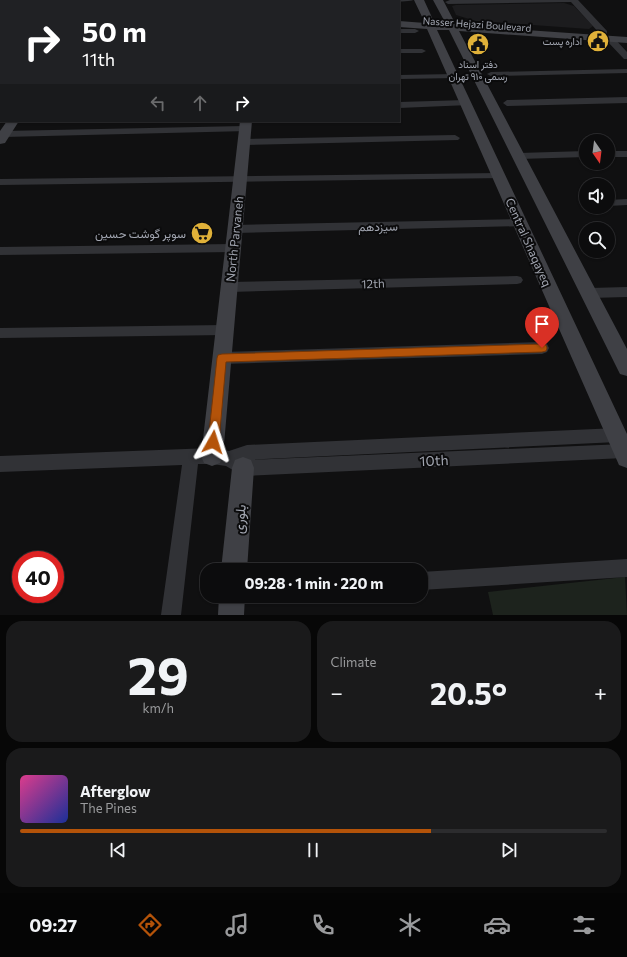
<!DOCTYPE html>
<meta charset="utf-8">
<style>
:root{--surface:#0c0c0d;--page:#1a1a1b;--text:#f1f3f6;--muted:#9a9b9d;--line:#2c2c2e;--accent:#b45309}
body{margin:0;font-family:Commissioner,Vazirmatn,sans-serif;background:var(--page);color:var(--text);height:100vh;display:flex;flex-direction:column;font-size:15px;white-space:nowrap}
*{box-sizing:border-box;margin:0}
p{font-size:13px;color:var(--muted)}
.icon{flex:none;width:22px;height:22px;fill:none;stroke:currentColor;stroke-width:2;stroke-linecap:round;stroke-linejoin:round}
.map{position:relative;height:615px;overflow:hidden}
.sheet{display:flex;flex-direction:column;gap:6px;padding:6px;background:#070707;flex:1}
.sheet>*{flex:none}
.guide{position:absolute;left:0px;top:0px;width:400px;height:122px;box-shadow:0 1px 3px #0004,0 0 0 1px var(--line);background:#202124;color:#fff;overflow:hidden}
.needle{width:26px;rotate:166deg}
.controls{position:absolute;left:579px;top:134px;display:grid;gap:8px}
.controls a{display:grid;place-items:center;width:36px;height:36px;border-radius:50%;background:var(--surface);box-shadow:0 1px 3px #0004,0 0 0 1px var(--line);font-size:20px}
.speed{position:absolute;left:12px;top:551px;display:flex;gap:8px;font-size:20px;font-weight:700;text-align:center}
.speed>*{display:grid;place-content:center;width:52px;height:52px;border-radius:50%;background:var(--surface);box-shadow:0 1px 3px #0004,0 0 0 1px var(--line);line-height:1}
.speed .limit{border:6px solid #d22;background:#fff;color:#111}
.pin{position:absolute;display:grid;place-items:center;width:34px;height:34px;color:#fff;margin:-41px -17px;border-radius:50% 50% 50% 0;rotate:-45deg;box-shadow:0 0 4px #0007}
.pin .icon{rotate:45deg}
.me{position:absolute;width:44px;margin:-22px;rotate:6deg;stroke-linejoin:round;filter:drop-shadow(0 0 3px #0008)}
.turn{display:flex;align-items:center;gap:14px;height:84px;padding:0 16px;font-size:18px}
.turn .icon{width:52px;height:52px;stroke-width:2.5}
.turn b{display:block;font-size:28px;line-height:34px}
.lanes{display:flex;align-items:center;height:38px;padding:0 16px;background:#0003;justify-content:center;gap:20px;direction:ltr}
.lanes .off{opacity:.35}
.big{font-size:30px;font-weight:700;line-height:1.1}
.sheet .card{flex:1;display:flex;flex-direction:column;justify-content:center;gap:6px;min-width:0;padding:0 14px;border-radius:16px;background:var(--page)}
.sheet .dial{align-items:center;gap:0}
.dial b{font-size:52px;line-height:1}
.song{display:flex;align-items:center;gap:12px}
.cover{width:48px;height:48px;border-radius:6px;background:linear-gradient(135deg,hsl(330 70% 55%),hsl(230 70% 35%))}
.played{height:4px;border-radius:2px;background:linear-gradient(90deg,var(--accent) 70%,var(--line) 70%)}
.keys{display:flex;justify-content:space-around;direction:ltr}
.heat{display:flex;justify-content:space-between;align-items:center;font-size:22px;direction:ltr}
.sheet .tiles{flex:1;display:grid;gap:6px;grid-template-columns:1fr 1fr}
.card:last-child{grid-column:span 2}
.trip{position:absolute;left:200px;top:563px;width:228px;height:40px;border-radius:16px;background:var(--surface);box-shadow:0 1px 3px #0004,0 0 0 1px var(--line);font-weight:700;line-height:40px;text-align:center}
.menu{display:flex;height:64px;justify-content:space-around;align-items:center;background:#050505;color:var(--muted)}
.menu .icon{width:28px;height:28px}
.menu .current{color:var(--accent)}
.menu b{font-size:18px;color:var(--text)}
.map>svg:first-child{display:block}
</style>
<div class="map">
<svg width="627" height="615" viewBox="0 0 627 615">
<rect width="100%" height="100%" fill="#101011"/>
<path fill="#1c1c1e" d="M 564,3 L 574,6 L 593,26 L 589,29 L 476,21 L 456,15 L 452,6 L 456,5 Z"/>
<path fill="#1d231d" d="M 625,577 L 627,615 L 493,615 L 488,592 Z"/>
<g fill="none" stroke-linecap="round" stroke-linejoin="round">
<path fill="#313236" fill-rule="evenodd" d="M 352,0 L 413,0 C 409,3 363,1 352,1 Z
M 578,0 L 607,31 L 607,35 L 601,35 L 571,2 L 448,4 L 445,2 L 450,0 Z
M 399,29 L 415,29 L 419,31 L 415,33 L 399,33 Z
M 607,37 L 613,37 L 627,52 L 627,59 L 624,59 L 607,41 Z
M 0,43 L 1,43 L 1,47 L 0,47 Z
M 399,49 L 422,49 L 426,51 L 422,53 L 399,53 Z
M 627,69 L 627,73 L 491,76 L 487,74 L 491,72 Z
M 454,74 L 457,74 L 457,78 L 399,79 L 399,75 Z
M 0,85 L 1,85 L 1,91 L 0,91 Z
M 627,97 L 627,103 L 507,106 L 503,103 L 507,100 Z
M 466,100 L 470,103 L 469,105 L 399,108 L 399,102 Z
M 245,126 L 250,129 L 248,131 L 4,137 L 0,135 L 1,132 L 4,131 Z
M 455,135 L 460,138 L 458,140 L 244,145 L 239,142 L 244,139 Z
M 586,151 L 586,157 L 519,159 L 514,156 L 519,153 Z
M 608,151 L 627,151 L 627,157 L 608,157 Z
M 499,173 L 504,176 L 503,178 L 0,185 L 0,179 Z
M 627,199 L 627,205 L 608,206 L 608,200 Z
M 521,219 L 525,220 L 527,223 L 525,226 L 235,233 L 231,232 L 229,229 L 231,226 L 235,225 Z
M 233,244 L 237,245 L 239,248 L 237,251 L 233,252 L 0,255 L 0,247 Z
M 517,276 L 521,277 L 523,280 L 521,283 L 517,284 L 229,292 L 225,290 L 223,287 L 225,284 L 229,282 Z
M 627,287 L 627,297 L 590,298 L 586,296 L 584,293 L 586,290 L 590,288 Z
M 225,325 L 230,326 L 232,330 L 230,334 L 225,335 L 0,338 L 0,328 Z
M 542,342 L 547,344 L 549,348 L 547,352 L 542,354 L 222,364 L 217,362 L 215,358 L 217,354 L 222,352 Z
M 617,428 L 623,430 L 625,435 L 623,440 L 617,442 L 246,460 L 624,444 L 627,445 L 627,457 L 624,458 L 243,476 L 226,466 L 212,464 L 198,464 L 181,615 L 161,615 L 182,465 L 0,472 L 0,456 L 212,448 L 229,451 L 247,445 Z
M 627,559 L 627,577 L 421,590 L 421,572 Z"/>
<path fill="#3f4045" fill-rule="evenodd" d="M 40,0 L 65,0 L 66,1 L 41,1 Z
M 127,0 L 151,0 L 152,1 L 128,1 Z
M 252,0 L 262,0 L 262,1 L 252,1 Z
M 414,0 L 424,0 L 435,24 L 446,24 L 433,0 L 443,0 L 456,25 L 627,37 L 627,43 L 459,31 L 627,349 L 627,376 L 620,374 L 449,30 L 437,30 L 627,434 L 627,468 L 619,465 L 427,29 L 399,27 L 399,21 L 425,23 Z
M 7,121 L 19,121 L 5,143 L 0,144 L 0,131 Z
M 240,121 L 252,121 L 223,456 L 220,463 L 212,466 L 204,463 L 201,456 Z
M 243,457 L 251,460 L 254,468 L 247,570 L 221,570 L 232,468 L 235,460 Z
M 219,596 L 245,596 L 244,615 L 218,615 Z"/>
</g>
<path fill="#b45309" stroke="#753606" d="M 542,344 L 546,345 L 547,348 L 546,351 L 542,352 L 226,362 L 219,442 L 217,446 L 213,447 L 209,446 L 208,442 L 217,358 L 218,355 L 222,354 Z"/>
<defs>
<g id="civic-disc" transform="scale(1.15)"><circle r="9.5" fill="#e0b139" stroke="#0b0b0c"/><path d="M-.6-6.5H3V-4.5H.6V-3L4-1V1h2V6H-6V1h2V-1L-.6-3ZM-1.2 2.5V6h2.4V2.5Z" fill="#111"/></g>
<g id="supermarket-disc" transform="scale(1.15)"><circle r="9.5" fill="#e0b139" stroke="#0b0b0c"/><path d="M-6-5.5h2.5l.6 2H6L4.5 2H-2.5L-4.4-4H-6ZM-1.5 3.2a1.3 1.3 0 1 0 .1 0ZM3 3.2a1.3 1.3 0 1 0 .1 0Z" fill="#111"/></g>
</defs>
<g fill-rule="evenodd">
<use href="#civic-disc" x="598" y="41"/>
<use href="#civic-disc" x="478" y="44"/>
<use href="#supermarket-disc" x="202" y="233"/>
</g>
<g text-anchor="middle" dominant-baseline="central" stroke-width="4" stroke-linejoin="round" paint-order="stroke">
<g font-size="10" fill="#a2a6b1" stroke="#0b0b0c">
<text transform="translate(477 24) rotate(4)">Nasser Hejazi Boulevard</text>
</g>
<g font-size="10" fill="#a2a6b1" stroke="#0b0b0c" text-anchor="end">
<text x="582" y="41">اداره پست</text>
<text x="478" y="64" text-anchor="middle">دفتر اسناد<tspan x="478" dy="12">رسمی ۹۱۰ تهران</tspan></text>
</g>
<g font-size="12" fill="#a2a6b1" stroke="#0b0b0c">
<text transform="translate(378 226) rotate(-1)">سیزدهم</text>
<text transform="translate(234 239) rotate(-84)">North Parvaneh</text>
<text transform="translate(529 242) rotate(66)">Central Shaqayeq</text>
<text transform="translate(373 283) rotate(-2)">12th</text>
</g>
<g font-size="12" fill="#a2a6b1" stroke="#0b0b0c" text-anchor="end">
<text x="186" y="233">سوپر گوشت حسین</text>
</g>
<g font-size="14" fill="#a2a6b1" stroke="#0b0b0c">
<text transform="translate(434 460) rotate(-3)">10th</text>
<text transform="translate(239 519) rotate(-85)">بلوری</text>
</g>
</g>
</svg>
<div class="controls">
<a><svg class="needle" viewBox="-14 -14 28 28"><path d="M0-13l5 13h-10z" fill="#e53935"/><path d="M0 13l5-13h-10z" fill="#9a9b9d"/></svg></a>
<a><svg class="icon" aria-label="sound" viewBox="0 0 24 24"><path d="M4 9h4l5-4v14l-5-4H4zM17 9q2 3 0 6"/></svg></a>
<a><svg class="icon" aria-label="search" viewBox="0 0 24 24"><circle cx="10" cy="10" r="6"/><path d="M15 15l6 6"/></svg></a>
</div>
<div class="speed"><div class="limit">40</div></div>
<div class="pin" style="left:542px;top:348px;background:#d93025"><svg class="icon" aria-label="arrive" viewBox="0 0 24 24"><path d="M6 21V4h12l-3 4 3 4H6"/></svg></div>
<svg class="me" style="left:213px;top:442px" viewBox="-20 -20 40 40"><path d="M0-17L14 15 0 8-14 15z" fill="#b45309" stroke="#fff" stroke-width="4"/></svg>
<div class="trip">09:28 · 1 min · 220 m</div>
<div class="guide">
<div class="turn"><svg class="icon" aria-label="right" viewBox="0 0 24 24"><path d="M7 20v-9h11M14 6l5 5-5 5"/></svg><div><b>50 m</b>11th</div></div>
<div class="lanes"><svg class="icon off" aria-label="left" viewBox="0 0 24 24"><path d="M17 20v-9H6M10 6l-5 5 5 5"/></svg><svg class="icon off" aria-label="ahead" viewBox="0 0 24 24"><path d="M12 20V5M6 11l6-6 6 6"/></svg><svg class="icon" aria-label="right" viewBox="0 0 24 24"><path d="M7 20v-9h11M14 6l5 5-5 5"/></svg></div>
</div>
</div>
<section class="sheet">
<div class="tiles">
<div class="card dial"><b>29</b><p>km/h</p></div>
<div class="card"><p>Climate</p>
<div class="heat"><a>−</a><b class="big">20.5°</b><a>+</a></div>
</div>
<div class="card">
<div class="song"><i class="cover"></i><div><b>Afterglow</b><p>The Pines</p></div></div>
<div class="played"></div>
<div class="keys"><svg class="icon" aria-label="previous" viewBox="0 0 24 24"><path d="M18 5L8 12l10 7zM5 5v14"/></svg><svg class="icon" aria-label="pause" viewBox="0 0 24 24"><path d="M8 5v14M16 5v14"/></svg><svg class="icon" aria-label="next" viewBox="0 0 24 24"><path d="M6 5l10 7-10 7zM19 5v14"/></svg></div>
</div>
</div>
</section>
<nav class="menu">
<b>09:27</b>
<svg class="icon current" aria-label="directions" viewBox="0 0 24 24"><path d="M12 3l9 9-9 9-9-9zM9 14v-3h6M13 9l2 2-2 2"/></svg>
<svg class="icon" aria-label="music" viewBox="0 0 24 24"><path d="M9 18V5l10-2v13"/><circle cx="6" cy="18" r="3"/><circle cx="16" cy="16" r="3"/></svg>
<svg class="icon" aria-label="phone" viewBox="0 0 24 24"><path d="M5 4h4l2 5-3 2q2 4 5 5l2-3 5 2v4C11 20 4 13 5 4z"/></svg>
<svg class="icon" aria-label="climate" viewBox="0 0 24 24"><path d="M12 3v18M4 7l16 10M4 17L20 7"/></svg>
<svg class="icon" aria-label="car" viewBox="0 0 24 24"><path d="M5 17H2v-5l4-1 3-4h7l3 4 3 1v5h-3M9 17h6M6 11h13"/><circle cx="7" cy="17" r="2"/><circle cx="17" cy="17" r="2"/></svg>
<svg class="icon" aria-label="filters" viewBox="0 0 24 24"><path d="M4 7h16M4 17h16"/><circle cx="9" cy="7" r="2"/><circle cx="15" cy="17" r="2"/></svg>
</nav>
